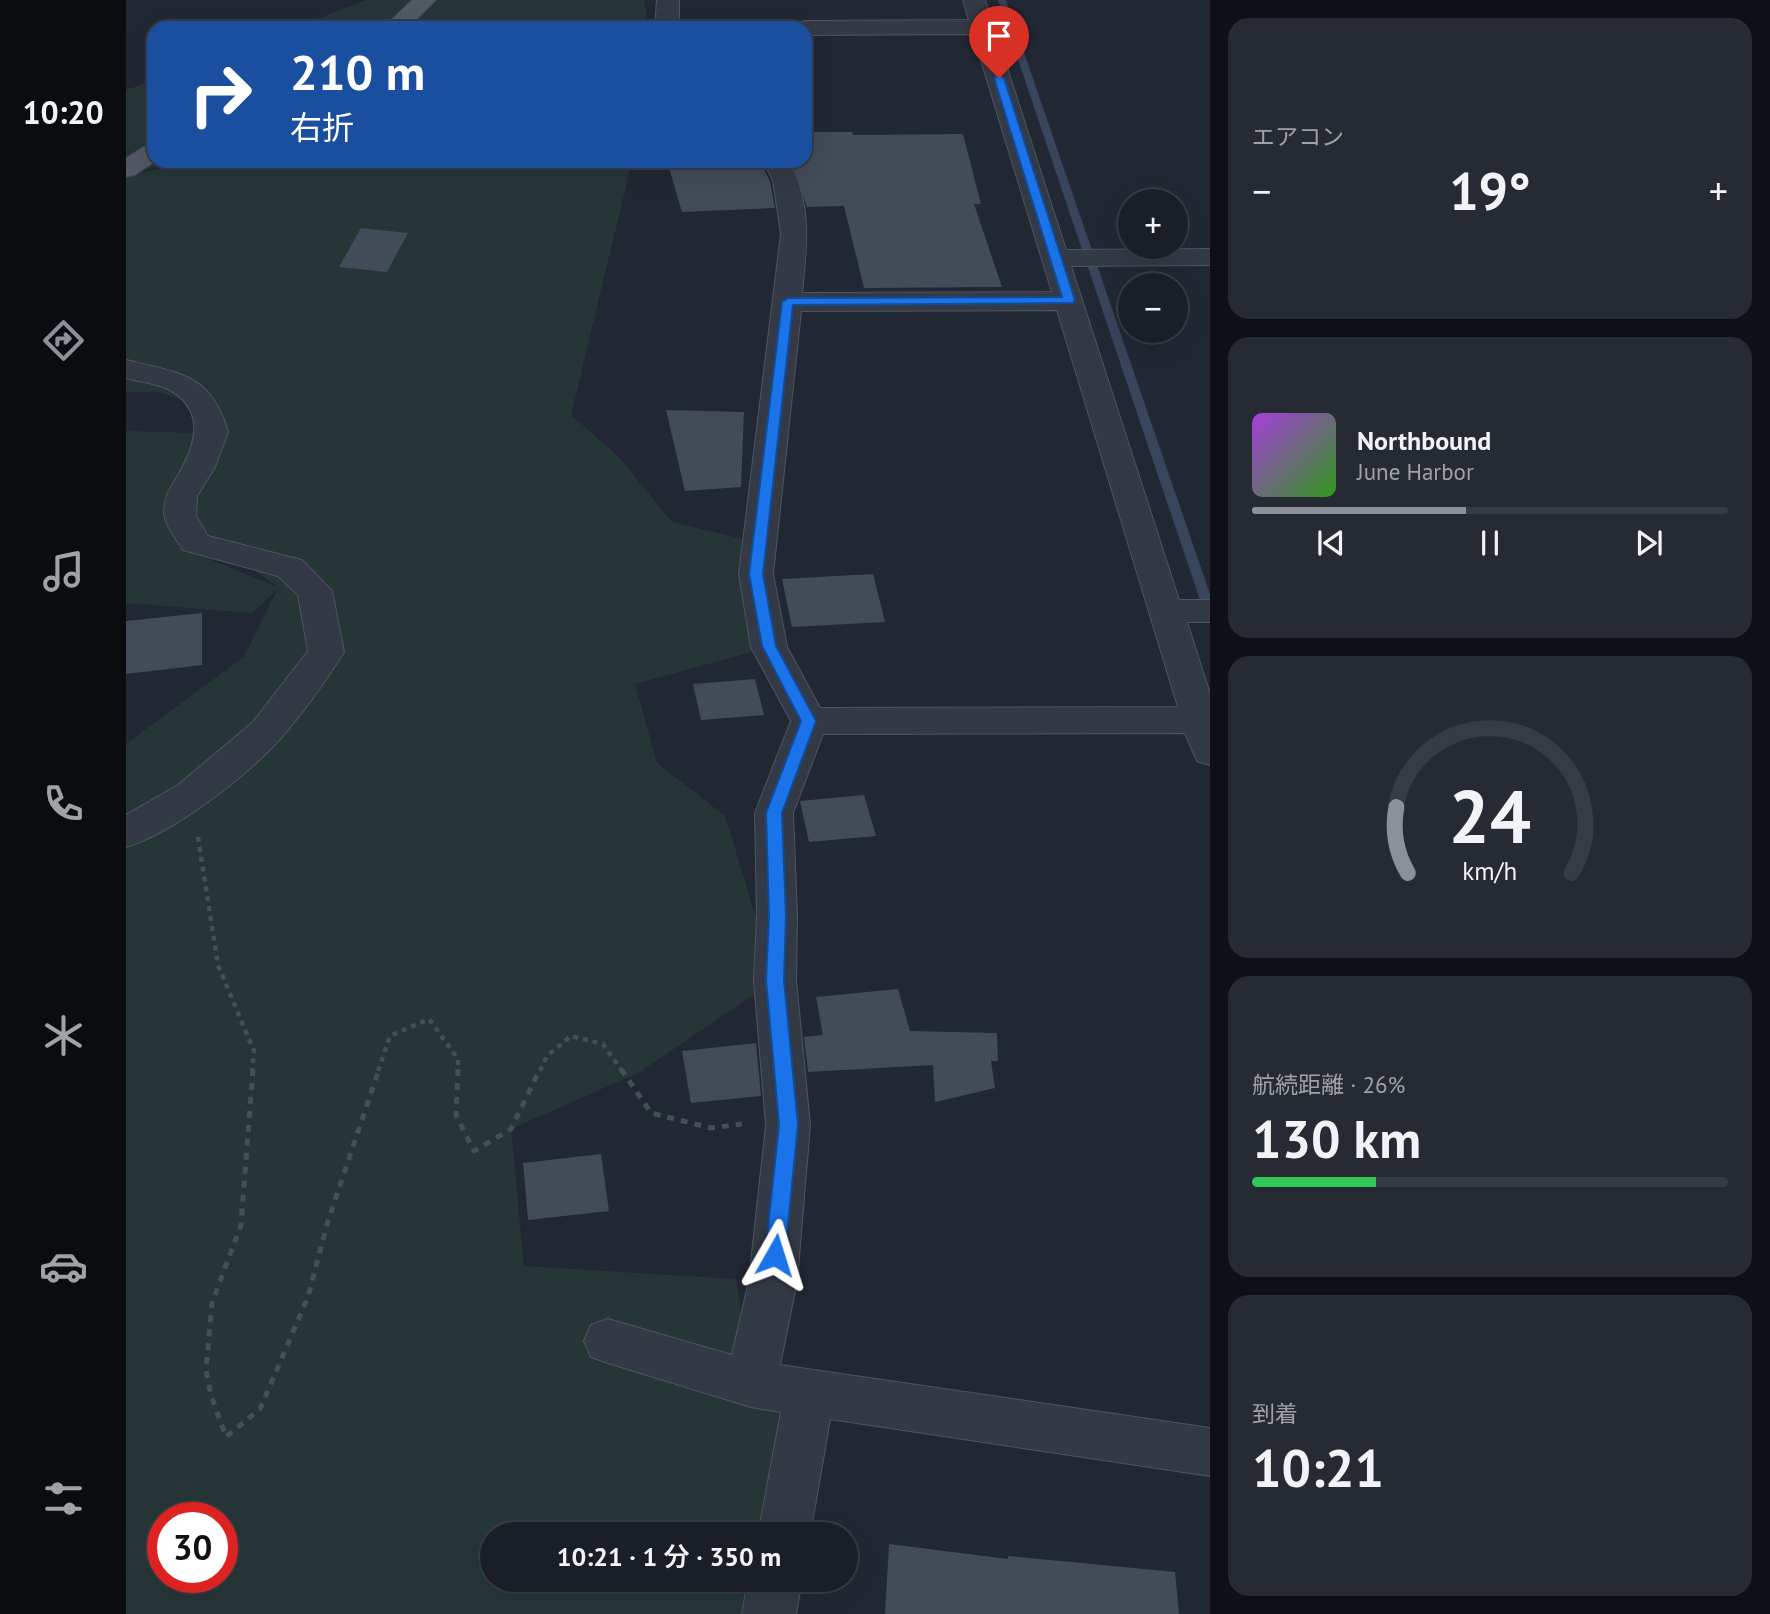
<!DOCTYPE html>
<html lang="ja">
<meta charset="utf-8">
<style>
:root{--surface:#191e27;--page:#262b33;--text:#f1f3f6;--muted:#9fa2a7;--line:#373c44;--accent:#8c9099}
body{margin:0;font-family:"PT Sans","Noto Sans JP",sans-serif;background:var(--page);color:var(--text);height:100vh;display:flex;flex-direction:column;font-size:26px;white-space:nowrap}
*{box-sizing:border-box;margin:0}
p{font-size:23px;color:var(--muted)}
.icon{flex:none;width:38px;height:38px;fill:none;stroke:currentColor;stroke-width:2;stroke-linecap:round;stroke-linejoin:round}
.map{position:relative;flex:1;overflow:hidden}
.side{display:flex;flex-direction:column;gap:18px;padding:18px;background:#0e1015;width:560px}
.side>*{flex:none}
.guide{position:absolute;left:21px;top:21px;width:665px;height:147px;border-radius:21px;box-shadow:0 7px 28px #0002,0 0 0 2px var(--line);background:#1a4fa0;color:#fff;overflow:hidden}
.tools{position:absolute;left:992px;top:189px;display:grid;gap:14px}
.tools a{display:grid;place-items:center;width:70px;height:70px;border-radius:50%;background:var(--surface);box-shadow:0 7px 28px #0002,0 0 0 2px var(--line);font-size:35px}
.speed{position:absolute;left:21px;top:1502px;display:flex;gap:14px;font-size:35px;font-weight:700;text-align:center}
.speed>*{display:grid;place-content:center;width:91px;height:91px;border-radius:50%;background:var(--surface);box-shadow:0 7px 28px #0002,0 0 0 2px var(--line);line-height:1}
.speed .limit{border:10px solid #d22;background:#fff;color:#111}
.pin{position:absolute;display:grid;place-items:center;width:60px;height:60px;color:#fff;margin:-72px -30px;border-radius:50% 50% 50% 0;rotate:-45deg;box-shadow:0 0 7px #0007}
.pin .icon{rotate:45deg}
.me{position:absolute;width:77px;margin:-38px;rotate:6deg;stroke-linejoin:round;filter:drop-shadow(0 0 5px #0008)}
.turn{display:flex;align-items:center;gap:24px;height:147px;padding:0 28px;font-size:32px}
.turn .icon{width:91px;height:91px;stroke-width:2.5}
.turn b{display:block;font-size:49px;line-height:60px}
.big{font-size:52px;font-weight:600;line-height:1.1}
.side .widget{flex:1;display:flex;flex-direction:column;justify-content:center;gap:10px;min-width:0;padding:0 24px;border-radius:21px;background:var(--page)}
.side .dial{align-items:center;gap:0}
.dial svg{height:182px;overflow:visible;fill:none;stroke:var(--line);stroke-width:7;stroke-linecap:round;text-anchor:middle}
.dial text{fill:var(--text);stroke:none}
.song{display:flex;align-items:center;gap:21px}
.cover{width:84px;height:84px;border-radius:10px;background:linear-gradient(135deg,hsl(280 70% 55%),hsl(110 70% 35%))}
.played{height:7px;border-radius:4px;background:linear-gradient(90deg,var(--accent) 45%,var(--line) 45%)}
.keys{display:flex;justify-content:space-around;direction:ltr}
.heat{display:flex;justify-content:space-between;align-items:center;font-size:38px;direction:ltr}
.charge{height:10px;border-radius:5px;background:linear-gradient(90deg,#34c759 26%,var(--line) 0)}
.trip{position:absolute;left:354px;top:1522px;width:378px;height:70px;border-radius:35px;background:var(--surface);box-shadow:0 7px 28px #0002,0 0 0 2px var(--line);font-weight:600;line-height:70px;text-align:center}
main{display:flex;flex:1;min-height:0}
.dock{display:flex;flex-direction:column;width:126px;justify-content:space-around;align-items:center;background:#0a0c10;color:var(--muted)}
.dock .icon{width:49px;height:49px}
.dock .current{color:var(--accent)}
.dock b{font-size:32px;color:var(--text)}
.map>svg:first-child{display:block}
</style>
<main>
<nav class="dock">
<b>10:20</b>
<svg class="icon current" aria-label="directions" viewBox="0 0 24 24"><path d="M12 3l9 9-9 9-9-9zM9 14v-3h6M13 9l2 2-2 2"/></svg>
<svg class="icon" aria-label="music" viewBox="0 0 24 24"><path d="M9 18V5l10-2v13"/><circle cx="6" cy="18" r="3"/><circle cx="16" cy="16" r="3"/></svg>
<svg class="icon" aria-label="phone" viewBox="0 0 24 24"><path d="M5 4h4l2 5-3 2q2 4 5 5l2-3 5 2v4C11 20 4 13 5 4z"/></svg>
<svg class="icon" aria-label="climate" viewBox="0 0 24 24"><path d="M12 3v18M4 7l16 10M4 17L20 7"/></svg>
<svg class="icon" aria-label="car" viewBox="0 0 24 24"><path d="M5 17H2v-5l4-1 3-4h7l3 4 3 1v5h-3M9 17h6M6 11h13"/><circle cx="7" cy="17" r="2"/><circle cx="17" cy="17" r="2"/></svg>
<svg class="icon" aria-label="filters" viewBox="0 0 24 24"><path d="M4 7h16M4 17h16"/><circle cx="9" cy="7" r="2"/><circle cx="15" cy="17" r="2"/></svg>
</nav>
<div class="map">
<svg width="1084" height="1614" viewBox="0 0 1084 1614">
<rect width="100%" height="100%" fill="#212834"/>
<path fill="#263637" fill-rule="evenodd" d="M 241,0 L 518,0 L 523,28 L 166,28 Z
M 28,80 L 28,161 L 59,161 L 0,173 L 18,157 L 0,158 L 0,90 Z
M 69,161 L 506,161 L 445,415 L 491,455 L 546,522 L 621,540 L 643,647 L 509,684 L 531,763 L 599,816 L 649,980 L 514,1072 L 385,1129 L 398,1266 L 610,1279 L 625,1384 L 679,1417 L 658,1535 L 366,1535 L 366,1580 L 649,1580 L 643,1614 L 0,1614 L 0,747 L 1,743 L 118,657 L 151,590 L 126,613 L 0,603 L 0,431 L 72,433 L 78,407 L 33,392 L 0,392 L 0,176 ZM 55,518 L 149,585 L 149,586 L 69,553 ZM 37,1517 L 96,1517 L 96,1577 L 37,1577 Z"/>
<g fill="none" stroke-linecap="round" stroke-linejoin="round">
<path fill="#38455c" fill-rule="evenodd" d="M 872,0 L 880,0 L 1084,594 L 1084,616 L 1078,612 Z"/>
</g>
<path fill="#424b58" d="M 679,132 L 726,132 L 727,135 L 837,134 L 855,204 L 848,204 L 876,287 L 738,288 L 718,206 L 681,207 L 668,167 L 672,166 L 670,161 L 679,161 Z
M 541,161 L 581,161 L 584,169 L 637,168 L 644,181 L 649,208 L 556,212 Z
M 235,228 L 282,233 L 261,272 L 213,267 Z
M 540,410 L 618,412 L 615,487 L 559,491 Z
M 747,574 L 759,622 L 666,627 L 656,579 Z
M 76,613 L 76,665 L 0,674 L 0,621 Z
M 629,679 L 638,715 L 575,720 L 567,684 Z
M 738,795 L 750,836 L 683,842 L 674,801 Z
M 772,989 L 784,1031 L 871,1033 L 872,1061 L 865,1061 L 869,1088 L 809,1102 L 807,1065 L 682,1072 L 678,1037 L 697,1035 L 690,997 Z
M 630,1043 L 635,1096 L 565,1103 L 556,1051 Z
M 475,1154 L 483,1211 L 402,1220 L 397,1163 Z
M 763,1544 L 882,1559 L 882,1556 L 1049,1572 L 1053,1614 L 759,1614 Z"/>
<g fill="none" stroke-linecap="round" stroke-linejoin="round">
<g stroke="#4f555f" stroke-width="2">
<path id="minor" d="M 531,0 L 553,0 L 553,28 L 529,28 Z
M 837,0 L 859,0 L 940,250 L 1084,249 L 1084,265 L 945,266 L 1053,600 L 1084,600 L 1084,622 L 1061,622 L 1084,694 L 1084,765 L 1071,761 L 1059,733 L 697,734 L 667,813 L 671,916 L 670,980 L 684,1125 L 671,1281 L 654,1365 L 1084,1428 L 1084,1476 L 704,1419 L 684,1535 L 632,1535 L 655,1412 L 625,1407 L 482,1363 L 465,1357 L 458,1341 L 465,1325 L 482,1319 L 606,1355 L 623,1281 L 640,1125 L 628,980 L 631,916 L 629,813 L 665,721 L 625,647 L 613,574 L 655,234 L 647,180 L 637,161 L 663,161 C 686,203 681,247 676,293 L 926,292 L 847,34 L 679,35 L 679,28 L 667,28 L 671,23 L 679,21 L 843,20 ZM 931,310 L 1052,707 L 694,708 L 661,647 L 647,574 L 675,311 Z
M 0,360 C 53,373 85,373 102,432 L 89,467 L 71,496 L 70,516 L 82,536 L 176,560 L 206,591 L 218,652 C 199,682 177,713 154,739 C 121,776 47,833 0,847 L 0,815 L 52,785 L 127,722 L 182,651 L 172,595 L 152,576 L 57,550 C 51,540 38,524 38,512 C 38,493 48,484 56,468 C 72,439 77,408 42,389 C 30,383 13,382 0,378 Z
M 622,1580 L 676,1580 L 670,1614 L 616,1614 Z"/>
</g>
<g stroke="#3e434e" stroke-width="2">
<path id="major" d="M 286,0 L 310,0 L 282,28 L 257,28 Z
M 28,143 L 30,161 L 9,175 L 0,177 L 0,158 L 19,146 Z"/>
</g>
<path stroke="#425154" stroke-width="4.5" stroke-dasharray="5 5" stroke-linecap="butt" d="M 72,837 L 92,965 L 128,1051 L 126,1071
M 252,1071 L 264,1036 L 303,1019 L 332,1059 L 332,1071
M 414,1071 L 421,1056 L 445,1036 L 477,1044 L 496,1071"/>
<path stroke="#425154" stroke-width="5" stroke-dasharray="7 7" stroke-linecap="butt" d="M 127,1069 L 115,1225 L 86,1303 L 80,1370 L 85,1395 L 100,1437 L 134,1409 L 182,1297 L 201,1224 L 253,1069
M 332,1069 L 330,1115 L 348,1151 L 385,1129 L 414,1069
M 495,1069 L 525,1113 L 585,1128 L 616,1124"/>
<use href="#minor" fill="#343a45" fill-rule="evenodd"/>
<use href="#major" fill="#525965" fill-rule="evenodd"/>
</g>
<path fill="#1a73e8" stroke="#114b97" stroke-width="2" d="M 873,75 L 878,78 L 949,300 L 947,303 L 667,305 L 637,574 L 650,646 L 690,721 L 656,813 L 660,916 L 658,980 L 672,1125 L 659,1255 L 656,1261 L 649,1264 L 642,1261 L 639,1255 L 653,1125 L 640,980 L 643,916 L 640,813 L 675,721 L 636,646 L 623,574 L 656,302 L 662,298 L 936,297 L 868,78 Z"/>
</svg>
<div class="tools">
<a>+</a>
<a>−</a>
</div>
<div class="speed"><div class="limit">30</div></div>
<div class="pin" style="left:873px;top:78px;background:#d93025"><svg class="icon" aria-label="arrive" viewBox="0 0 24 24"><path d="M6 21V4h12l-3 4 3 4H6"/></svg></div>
<svg class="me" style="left:649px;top:1255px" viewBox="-20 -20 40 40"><path d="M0-17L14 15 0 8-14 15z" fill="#1a73e8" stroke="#fff" stroke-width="4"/></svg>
<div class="trip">10:21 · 1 分 · 350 m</div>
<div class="guide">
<div class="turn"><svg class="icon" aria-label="right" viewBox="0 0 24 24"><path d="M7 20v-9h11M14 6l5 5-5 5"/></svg><div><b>210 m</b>右折</div></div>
</div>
</div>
<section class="side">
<div class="widget"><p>エアコン</p>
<div class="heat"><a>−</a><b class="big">19°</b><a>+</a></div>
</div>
<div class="widget">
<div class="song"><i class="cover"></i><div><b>Northbound</b><p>June Harbor</p></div></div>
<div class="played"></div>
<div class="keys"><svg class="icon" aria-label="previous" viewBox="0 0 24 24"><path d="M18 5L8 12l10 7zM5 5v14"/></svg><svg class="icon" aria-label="pause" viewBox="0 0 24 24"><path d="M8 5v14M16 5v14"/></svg><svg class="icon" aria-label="next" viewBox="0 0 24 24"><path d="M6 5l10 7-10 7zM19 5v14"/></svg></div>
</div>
<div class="widget dial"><svg viewBox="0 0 100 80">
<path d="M14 69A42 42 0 1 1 86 69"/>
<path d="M14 69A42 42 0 0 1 9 40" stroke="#8c9099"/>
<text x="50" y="56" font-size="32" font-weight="700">24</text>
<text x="50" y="72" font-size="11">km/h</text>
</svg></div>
<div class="widget"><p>航続距離 · 26%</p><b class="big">130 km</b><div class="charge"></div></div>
<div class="widget"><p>到着</p><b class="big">10:21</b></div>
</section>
</main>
